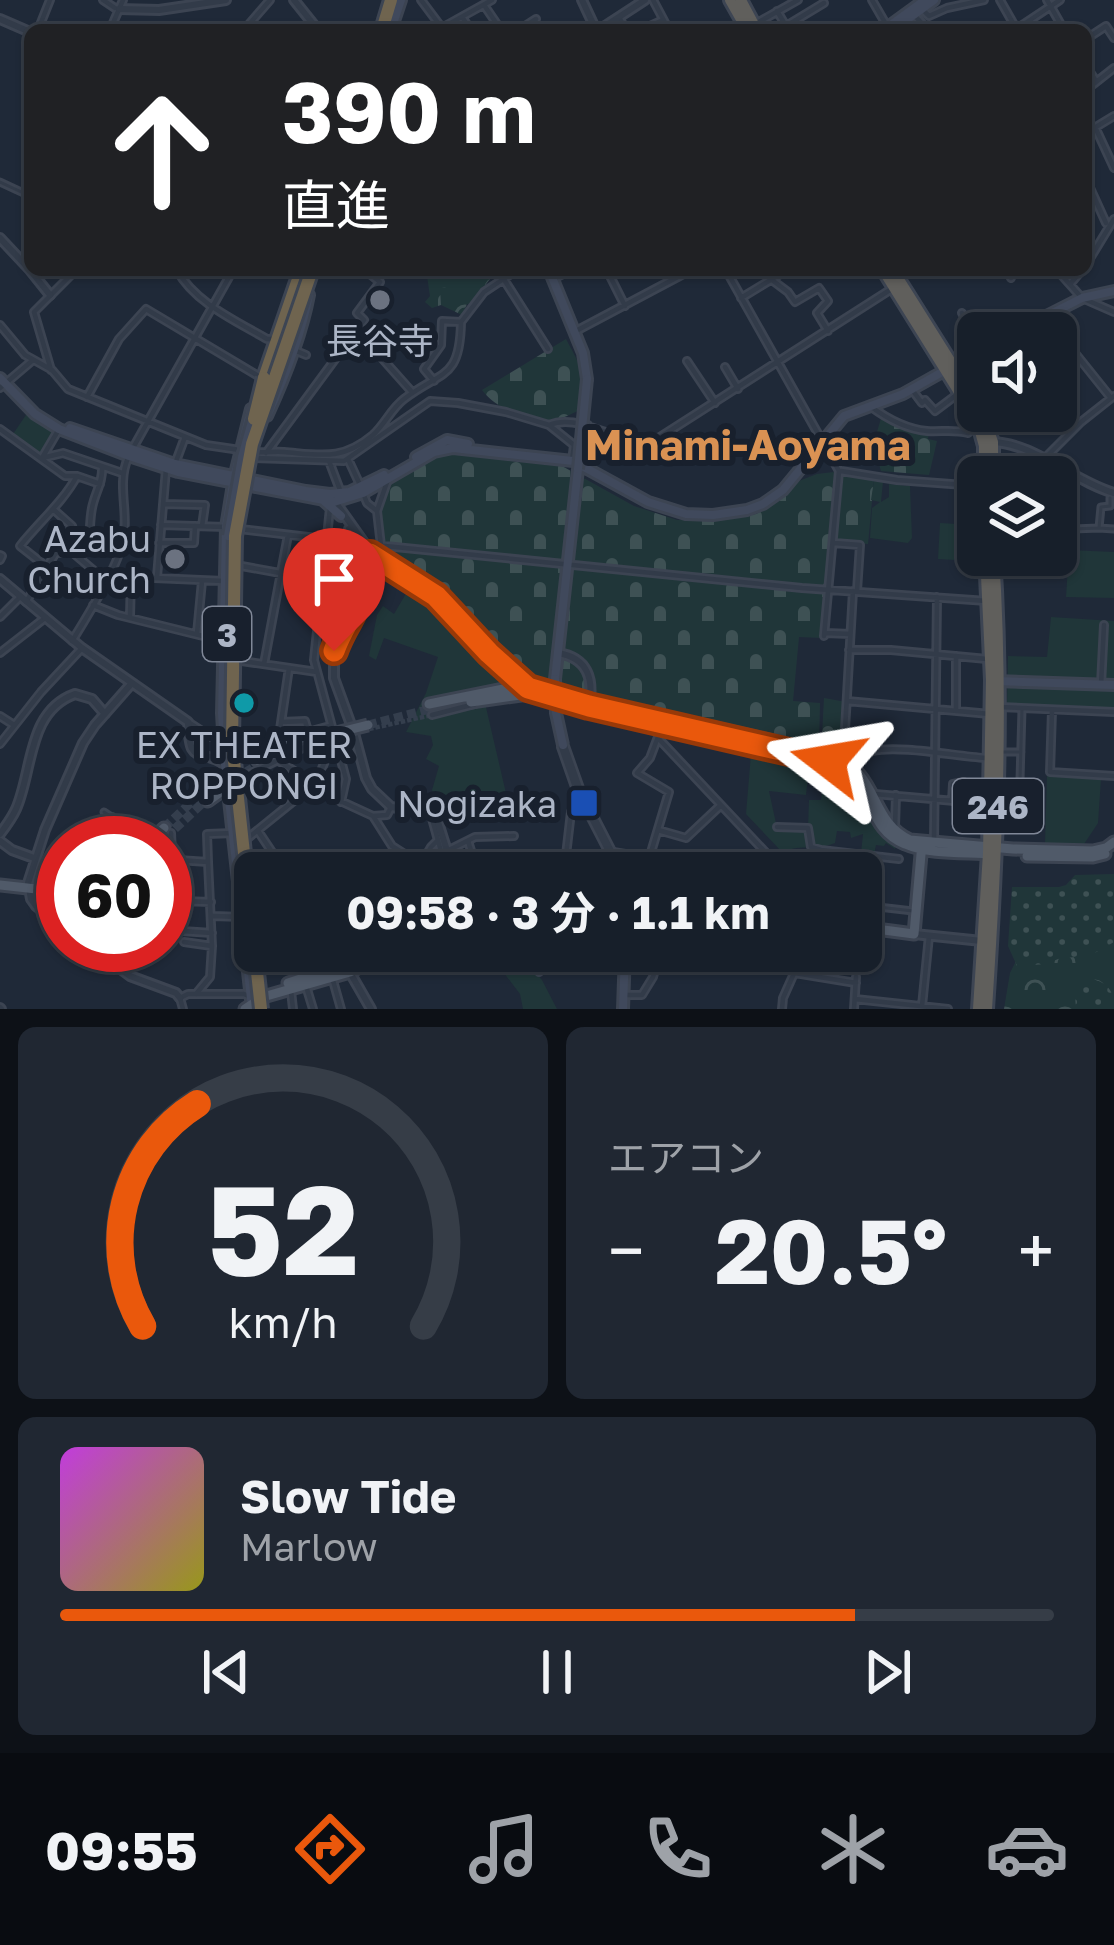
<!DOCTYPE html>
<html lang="ja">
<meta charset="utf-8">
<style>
:root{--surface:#171f2a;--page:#202732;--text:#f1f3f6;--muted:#9ea2a8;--line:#363d47;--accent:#ea580c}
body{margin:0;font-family:"Golos Text","Noto Sans JP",sans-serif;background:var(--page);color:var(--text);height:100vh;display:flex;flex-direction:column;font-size:45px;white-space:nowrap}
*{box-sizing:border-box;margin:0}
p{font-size:39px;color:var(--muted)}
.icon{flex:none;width:66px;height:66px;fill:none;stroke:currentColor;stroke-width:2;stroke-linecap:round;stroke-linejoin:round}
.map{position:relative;height:1009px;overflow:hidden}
.panel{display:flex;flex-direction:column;gap:18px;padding:18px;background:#0d1117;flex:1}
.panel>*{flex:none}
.hud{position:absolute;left:24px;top:24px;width:1068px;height:252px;border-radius:18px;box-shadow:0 3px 9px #0004,0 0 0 3px var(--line);background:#202124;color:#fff;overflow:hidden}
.buttons{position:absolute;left:957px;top:312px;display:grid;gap:24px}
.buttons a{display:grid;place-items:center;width:120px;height:120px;border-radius:18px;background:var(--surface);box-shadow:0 3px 9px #0004,0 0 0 3px var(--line);font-size:60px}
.speed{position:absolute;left:36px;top:816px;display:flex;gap:24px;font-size:60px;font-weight:700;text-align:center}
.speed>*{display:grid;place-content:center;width:156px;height:156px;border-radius:50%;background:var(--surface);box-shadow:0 3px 9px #0004,0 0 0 3px var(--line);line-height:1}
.speed .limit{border:18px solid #d22;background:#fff;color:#111}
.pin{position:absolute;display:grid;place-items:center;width:102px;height:102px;color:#fff;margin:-123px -51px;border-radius:50% 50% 50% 0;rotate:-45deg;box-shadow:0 0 12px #0007}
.pin .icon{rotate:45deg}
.me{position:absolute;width:132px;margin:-66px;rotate:284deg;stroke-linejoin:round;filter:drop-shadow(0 0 9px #0008)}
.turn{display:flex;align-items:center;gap:42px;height:252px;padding:0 60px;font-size:54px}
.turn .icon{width:156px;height:156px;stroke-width:2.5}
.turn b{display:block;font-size:84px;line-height:102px}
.big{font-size:90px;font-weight:700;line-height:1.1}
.panel .widget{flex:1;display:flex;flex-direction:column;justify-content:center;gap:18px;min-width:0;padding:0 42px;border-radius:18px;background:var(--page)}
.panel .dial{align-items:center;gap:0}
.dial svg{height:312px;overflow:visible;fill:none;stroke:var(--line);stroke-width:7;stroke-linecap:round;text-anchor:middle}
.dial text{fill:var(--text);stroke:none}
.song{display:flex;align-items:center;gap:36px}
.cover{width:144px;height:144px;border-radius:18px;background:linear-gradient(135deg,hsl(290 70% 55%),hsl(60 70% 35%))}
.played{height:12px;border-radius:6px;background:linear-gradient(90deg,var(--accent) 80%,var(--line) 80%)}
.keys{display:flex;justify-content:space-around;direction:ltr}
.heat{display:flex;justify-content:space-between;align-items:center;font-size:66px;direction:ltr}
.panel .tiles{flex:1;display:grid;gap:18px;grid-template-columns:1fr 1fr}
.widget:last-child{grid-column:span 2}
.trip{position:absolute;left:234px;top:852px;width:648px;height:120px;border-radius:18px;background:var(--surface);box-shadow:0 3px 9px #0004,0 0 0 3px var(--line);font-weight:700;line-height:120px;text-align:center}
.dock{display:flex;height:192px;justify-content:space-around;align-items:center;background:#090c11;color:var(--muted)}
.dock .icon{width:84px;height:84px}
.dock .current{color:var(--accent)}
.dock b{font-size:54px;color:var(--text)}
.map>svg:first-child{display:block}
</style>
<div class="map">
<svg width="1114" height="1009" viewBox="0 0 1114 1009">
<defs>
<pattern id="forest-crowns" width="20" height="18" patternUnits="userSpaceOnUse" patternTransform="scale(3)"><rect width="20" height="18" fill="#203639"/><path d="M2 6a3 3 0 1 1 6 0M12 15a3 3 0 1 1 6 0" fill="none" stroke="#3e5154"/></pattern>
<pattern id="cemetery-stones" width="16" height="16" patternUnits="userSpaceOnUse" patternTransform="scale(3)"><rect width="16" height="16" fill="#203639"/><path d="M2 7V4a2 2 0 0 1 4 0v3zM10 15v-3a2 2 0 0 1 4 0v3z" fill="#3e5154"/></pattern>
<pattern id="garden-dots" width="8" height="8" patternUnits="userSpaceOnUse" patternTransform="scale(3)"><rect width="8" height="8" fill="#203639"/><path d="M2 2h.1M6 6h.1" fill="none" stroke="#3e5154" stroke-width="1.8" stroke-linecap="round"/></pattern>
</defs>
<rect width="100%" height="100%" fill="#1f2938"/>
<path fill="url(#forest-crowns)" d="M 453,270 L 492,270 L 493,275 L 470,305 L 467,304 L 462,315 L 441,305 L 439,287 L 456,286 Z
M 1114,937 L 1114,1009 L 1004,1009 L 1010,973 L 1016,961 Z"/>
<path fill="url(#cemetery-stones)" d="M 421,270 L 453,270 L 457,287 L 440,288 L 441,305 L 432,308 L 425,302 L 430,296 L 427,276 Z
M 566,339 C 584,373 584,369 580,410 C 571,414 562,419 552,420 C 528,422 496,409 482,390 Z
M 882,415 L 898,425 L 929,432 L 928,439 L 937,441 L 929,475 L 881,471 L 879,464 L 873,462 L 879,441 L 875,439 Z
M 458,452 L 562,466 L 634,506 L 677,520 L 721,519 L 756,514 L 778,502 L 799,481 L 817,474 L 834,472 L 874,479 L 868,544 L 831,541 L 823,638 L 799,637 L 793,701 L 820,703 L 819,745 L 545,684 C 501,662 477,617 440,587 C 427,577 412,571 398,563 L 394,559 L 396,544 L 384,542 C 383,530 377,514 380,503 C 389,473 430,455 458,452 Z
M 824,698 L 846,702 L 843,741 L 822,736 Z"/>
<path fill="#203639" d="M 30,409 L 59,429 L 40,455 L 11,437 Z
M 874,481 L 883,482 L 881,502 L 889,497 L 889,484 L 910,486 L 912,538 L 908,543 L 870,538 L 872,508 L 880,502 L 871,500 Z
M 940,523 L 957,524 L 955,560 L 938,559 Z
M 1069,550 L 1114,552 L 1114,598 L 1066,597 Z
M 411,585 L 432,599 L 508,676 L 506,683 L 427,702 L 429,718 L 485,703 L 512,819 L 509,822 L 441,819 L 432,790 L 439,766 L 426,759 L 433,745 L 431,736 L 406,732 L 426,693 L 438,657 L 384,638 L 376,660 L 369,656 L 377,615 L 383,606 L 394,614 Z
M 1051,617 L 1114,621 L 1114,710 L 1007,706 L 1008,656 L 1047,657 Z
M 755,746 L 810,760 L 806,795 L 769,791 L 777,828 L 808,828 L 809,800 L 821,800 L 825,764 L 845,774 L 864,800 L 879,830 L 896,845 L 895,849 L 886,843 L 884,846 L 876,845 L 874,855 L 861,853 L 863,834 L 851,838 L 850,832 L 837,831 L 835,843 C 813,852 805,843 782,852 L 746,814 L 751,754 Z
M 1047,776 L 1101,779 L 1098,823 L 1084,844 L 1045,843 Z
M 487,951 L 517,951 L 542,980 L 557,1009 L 523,1009 L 520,994 Z"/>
<path fill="url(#garden-dots)" d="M 113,812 L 152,830 L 145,843 L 107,843 C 107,829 98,821 113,812 Z
M 1114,874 L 1114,942 L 1091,955 L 1058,959 L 1047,964 L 1017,966 L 1008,946 L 1012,887 L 1059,887 L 1066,885 L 1075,875 Z
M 1091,978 C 1109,984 1114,991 1114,1009 L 1077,1009 C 1073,998 1077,988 1083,979 Z"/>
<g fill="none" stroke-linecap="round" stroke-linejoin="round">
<path stroke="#343e4d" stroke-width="4.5" stroke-dasharray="4.5 2" stroke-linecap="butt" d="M 369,729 L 432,715"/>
<path stroke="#343e4d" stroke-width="9" stroke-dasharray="9 4.5" stroke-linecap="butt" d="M 368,725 L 430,709
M 233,780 L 259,764
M 164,828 L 202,792
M 165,838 L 209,797"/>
<g stroke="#3c4452" stroke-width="9">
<path id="pedestrian" d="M 0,182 L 30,196
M 1099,528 L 1114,529
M 1073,529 L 1099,528 L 1101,507 L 1110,506 L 1110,498
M 1000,752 L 1021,752
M 1020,780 L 1022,709
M 104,812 L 122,824
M 861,905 L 913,911"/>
</g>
<g stroke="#3c4452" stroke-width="10">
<path id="minor" d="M 103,0 L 115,8
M 421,0 L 442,28
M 653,0 L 669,30
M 872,0 L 887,26
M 1000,0 L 1017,30
M 1047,0 L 1064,30
M 484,5 L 501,30
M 923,10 L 929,16 L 947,8 L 984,0
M 777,11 L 786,26 L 784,30
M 462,17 L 471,30
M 619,17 L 626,30
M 916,17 L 928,30
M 757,23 L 798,0
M 786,26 L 824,3
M 38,30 L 50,0
M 110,30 L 123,0
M 244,30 L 270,0
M 438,30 L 492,0
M 519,30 L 536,19
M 641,30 L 663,20
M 1015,30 L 1060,0
M 1086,39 L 1106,26 L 1114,38
M 1086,66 L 1096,81
M 1086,90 L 1114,68
M 1095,127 L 1114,168
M 1086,133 L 1114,116
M 1086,179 L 1106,223
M 1086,265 L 1114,219
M 177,270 C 195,303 236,321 267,339 L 274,339
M 607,270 L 625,306
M 726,270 L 839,471 L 824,636
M 1007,270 L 1011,278
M 1057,270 L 1082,298 L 1114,312
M 503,278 L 548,349
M 553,279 L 571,270
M 772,280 L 788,292 L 795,302 L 819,288 L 828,301 L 817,313 L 828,331
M 1071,283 L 1082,270
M 741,298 L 787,270
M 962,313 L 978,343
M 1047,318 L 1111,398
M 461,322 L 484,292 L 517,270
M 0,325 L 25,355 L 52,370 L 68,389 L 206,445 L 240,450
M 356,329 L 412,392
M 574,332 L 691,270
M 294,350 L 306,355
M 687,361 L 715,403
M 725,367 L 738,389
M 51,370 L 34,312 L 76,270
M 434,381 L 424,369 L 441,345 L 442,321 L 461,322
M 0,388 L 33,360
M 913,391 L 922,403 L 925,400 L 935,411 L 955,396
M 87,397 L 119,339 L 146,309 L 260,377
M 870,406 C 886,418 905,429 927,431 C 941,432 954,429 968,433 L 975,427
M 1024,411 L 1027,416
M 549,425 C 571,416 592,429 613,434 L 623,450 L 635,453 L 893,288
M 0,429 L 65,476 L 77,476 L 100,484
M 133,448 L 233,270
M 255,452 C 265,453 274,451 284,452 C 321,455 342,461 373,435 C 385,424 391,409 404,399 C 442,370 460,380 461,322
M 266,453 L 364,320 L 357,313 L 380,282 L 365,270
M 42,458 L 63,453 L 122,473
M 42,458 L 59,429
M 253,458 L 344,461 L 430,401 L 458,403 L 506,412 L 549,425 L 574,445 L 572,461
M 348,459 L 361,487
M 1043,460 L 1081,422 L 1114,396
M 329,461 L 340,490
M 175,464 L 185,437
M 584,466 L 589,449 L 588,425
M 841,471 L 897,480 L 978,486
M 363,493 L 367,503 L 377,511
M 163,504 L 205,505 L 202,526
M 330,508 L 314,660 L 346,779 L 341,802
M 161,525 L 226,527
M 240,529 L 359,543
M 159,543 L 194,543 L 195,526
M 834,543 L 860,545 L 857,591
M 365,544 L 802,588 L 987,601
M 381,546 L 377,511 L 387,482
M 57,553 L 72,552 L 105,580
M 0,555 L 2,556 L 0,560
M 81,559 C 93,538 88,529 92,508 C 95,492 103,483 102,467
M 236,565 L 324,581
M 48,568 L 20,546 C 39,522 63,502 77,476
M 157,577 L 166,469
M 26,602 L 72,526 L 53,509
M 93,605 L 118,615 L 223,641
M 130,616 L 131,577 L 224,581
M 0,617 L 20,597
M 826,633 L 850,634
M 197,634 L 202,581
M 72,641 C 87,617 121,562 124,536 C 128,510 117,483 128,458
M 849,650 L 891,650 L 987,659
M 0,653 L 45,618
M 235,660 L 317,672
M 264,664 L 288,535
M 1101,685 L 1104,625
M 847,701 L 990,714
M 999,707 L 1114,712
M 956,710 L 956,656
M 1052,711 L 1050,772 L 1114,776
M 432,715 L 475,704
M 0,716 L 14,725
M 188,722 L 211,737 L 223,731
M 282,722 L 305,721 L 308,731
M 234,738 L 270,745
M 658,738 L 785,873
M 278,743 L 289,668
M 0,744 L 41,692 L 82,648
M 844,747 L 853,591
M 268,749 L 300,734 L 330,726
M 872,751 C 900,745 954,756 985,758
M 279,761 L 314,784
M 239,781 L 245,776 L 307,746 L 318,738
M 310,787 L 373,816 L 392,846 L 420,864
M 875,794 L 989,804
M 952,801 L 953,784 L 964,782
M 431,815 L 447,873
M 373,816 L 387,815 L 391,807
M 895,826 L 896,795
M 777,827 L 808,828 L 811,847 L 821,850 L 899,859
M 658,830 L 686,838 L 721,805
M 258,831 L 286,873
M 171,833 L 172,854 L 178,860 L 208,862 L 207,834 L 234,833
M 248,838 L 316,783 L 325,761 L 307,746
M 468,841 L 478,873
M 934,842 L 937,597
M 447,851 L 475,837 L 514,836
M 609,853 L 575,787 L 561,747 L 565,746 L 581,791 L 613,853
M 565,864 L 571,812 L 576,800
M 170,868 L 179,882 L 175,894 L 181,901 L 211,902
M 335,873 L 344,859 L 364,873
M 416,873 L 431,847 L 437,841
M 651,873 L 652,862 L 649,859 L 669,792 L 637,773 L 650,758 L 664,721 L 660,718
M 856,873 L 860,854
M 184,901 L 182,931 L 212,933
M 213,916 L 243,917
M 54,920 L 63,907
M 184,942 L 212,946
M 336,951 L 343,962
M 520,951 L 539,972 L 553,959
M 375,954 L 375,951
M 593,957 L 623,958
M 795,973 L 856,983
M 332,977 L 341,1009
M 306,986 L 313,1009
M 291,991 L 293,1009
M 196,994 L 210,977 L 212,946 L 208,862
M 623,995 L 642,995 L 653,977 L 657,963 L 661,961 L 686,968
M 855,999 L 948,1009
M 922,1006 L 929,936
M 183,1009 L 180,998 L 188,994 L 244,994 L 251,997
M 782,1009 L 783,998 L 804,951
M 854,1009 L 856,977"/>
</g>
<g stroke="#3c4452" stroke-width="12">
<path id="tertiary" d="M 294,0 L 318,30
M 582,0 L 596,30
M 119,9 L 159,10 L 226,0
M 0,19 L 30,32
M 599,30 L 645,0
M 0,238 L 30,270
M 30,270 L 50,295
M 991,442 C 1033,442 1073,481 1114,493
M 332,501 L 338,506 L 365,544 L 387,562 L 436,591 L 532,684
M 349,529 L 359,543 L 386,566
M 373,551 L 359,565 L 363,584 L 361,597 L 342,629 L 334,651 L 334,678 L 354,733 L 366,778 L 372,789 L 391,807 L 430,812 L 436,816 L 454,873
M 0,579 L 82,648 L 188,722 C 190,766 196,747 225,764
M 438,598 L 489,653 L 523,685
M 558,653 C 588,658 594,679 589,706
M 0,834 C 6,826 12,818 16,809 C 33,771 27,711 75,694 L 92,699 L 105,714
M 0,841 L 12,850 L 34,858
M 588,859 L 613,853 L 649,859
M 575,873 L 586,873
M 63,927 L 36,906 L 31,899 L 28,883 L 45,830 L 83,743 L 95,725 L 132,683
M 914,934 L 982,941
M 88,945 L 130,976 L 176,993 L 180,998
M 348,969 L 371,1009
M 0,1008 L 1,1009"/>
</g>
<g stroke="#3c4452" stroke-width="14">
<path id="secondary" d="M 391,30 L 401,0
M 884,30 L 925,0
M 893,30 L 934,0
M 549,270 L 583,353 L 587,379
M 1013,333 L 1082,298 L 1114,291
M 0,378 L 35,414 L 59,429 L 129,456 L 178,472 L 334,502 L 363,493 L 434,452 L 453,448 L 573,461 L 648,502 L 686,514 L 713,515 L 747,510 L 763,504 L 783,490 L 844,416 L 903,394 L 978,352
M 251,409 L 234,478 L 226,527 L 222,713 L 225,764 L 252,1008
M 267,416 C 285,377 301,337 309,295
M 70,428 L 175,464 L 306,491 L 330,494 L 349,492 L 384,475
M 416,457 L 447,440 L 468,444
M 324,501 L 341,516
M 555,679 L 578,469
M 996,681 L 1114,685
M 623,1009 L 625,951"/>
</g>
<g stroke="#3c4452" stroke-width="15">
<path id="primary" d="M 471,702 L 528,694 L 555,698
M 429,704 L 523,685 L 831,754 C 881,775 868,820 910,840 L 1013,849 L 1093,851 L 1106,848 L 1114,842
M 671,723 L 828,761 C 878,782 863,827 905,844 C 930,855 965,852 992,854
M 257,760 L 288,743 L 319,732
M 202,792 L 226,774
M 208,801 L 219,793 L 232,768
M 148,843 L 164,828
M 160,843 L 165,838
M 1027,856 L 1093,857 L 1105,854
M 627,870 L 636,873
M 545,873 L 575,861 L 596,861
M 0,885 L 63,892
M 861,927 L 914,934 L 922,843
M 288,983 L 364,958
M 245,1009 L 263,997 L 350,972 L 391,951"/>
</g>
<g stroke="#3d4553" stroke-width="16">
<path id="trunk" d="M 730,0 L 747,30
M 741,0 L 757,30
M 883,270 L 977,421 L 984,446 L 984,477
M 893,270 L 978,405
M 982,411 L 993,442 L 993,477
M 978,1009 L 988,853 L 991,680 L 985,555
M 987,1009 C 997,858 1004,707 994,555"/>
</g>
<g stroke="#3d4553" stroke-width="18">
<path id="motorway" d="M 382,30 L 391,0
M 264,378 L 297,282"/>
</g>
<use href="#pedestrian" stroke="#323b49" stroke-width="3"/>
<use href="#minor" stroke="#323b49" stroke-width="4.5"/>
<use href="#tertiary" stroke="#323b49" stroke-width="6"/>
<use href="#secondary" stroke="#40495c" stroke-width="8"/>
<use href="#primary" stroke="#505a69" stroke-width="9"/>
<use href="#trunk" stroke="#605f5c" stroke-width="10"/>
<use href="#motorway" stroke="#6f644f" stroke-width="12"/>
<g stroke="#3c4452" stroke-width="14" stroke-linecap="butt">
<path id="secondary-bridge" d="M 578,469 L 587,379
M 228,536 L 242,457 L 254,414
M 555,679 L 556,713 L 563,745"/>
</g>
<g stroke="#3c4452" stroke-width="15" stroke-linecap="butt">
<path id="primary-bridge" d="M 320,737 L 368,725
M 588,864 L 620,873"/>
</g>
<g stroke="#3d4553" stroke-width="18" stroke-linecap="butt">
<path id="motorway-bridge" d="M 254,419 L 264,378
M 261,1009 L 232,743 L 235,536 L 252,444 L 312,270"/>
</g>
<use href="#secondary-bridge" stroke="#40495c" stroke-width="8"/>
<use href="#primary-bridge" stroke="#505a69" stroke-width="9"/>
<use href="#motorway-bridge" stroke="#6f644f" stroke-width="12"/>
</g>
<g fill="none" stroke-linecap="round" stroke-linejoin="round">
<g stroke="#983908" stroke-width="30">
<path id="route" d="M 334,651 C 347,614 366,609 359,565 L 370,554 L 436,596 L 489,653 L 528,688 L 589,706 L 828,761"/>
</g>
<use href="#route" stroke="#ea580c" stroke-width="21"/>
</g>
<g fill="#6b7280" stroke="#18202d" stroke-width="4.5">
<circle cx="380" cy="300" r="12"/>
<circle cx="175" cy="559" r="12"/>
</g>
<circle fill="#0f9aa8" stroke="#18202d" stroke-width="4.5" cx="244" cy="703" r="12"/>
<rect fill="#1a4fb4" stroke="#18202d" stroke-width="4.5" x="569" y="788" width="30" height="30" rx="6"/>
<g text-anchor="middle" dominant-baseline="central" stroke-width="12" stroke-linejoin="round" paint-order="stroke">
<g fill="#18202d" stroke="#808898" stroke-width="3">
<rect x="203" y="607" width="48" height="54" rx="9"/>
<rect x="953" y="779" width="90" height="54" rx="9"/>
</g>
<g font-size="33" font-weight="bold" fill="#acb5c6">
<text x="227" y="634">3</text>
<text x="998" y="806">246</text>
</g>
<g font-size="36" fill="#acb5c6" stroke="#18202d">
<text x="380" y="340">長谷寺</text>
<text x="151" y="538" text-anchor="end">Azabu<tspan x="151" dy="41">Church</tspan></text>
<text x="244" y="744">EX THEATER<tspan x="244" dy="41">ROPPONGI</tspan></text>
<text x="557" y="803" text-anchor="end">Nogizaka</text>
</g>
<g font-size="42" font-weight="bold" fill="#da9253" stroke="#18202d">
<text x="748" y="444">Minami-Aoyama</text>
</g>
</g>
</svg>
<div class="buttons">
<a><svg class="icon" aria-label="sound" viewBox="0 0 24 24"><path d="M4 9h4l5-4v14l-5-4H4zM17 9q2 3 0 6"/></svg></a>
<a><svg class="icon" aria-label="layers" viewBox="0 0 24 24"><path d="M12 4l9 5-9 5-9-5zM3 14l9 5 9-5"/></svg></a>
</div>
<div class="speed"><div class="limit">60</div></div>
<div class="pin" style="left:334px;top:651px;background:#d93025"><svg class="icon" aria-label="arrive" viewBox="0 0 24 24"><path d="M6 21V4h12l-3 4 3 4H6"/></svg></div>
<svg class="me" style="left:828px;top:761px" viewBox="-20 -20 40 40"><path d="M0-17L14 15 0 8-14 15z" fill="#ea580c" stroke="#fff" stroke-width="4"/></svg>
<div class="trip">09:58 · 3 分 · 1.1 km</div>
<div class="hud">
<div class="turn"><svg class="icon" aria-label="ahead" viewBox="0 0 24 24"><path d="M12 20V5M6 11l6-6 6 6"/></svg><div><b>390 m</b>直進</div></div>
</div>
</div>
<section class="panel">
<div class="tiles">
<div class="widget dial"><svg viewBox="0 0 100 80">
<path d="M14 69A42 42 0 1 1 86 69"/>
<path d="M14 69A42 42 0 0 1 28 12" stroke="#ea580c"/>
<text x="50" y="56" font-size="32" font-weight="700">52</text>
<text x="50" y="72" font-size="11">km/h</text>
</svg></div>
<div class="widget"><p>エアコン</p>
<div class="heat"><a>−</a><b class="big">20.5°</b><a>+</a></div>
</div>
<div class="widget">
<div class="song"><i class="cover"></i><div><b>Slow Tide</b><p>Marlow</p></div></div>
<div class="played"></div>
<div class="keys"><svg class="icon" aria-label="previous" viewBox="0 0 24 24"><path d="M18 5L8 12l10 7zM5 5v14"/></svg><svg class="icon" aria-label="pause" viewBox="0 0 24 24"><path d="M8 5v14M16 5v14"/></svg><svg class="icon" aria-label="next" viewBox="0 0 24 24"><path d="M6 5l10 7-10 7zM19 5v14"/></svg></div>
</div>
</div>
</section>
<nav class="dock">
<b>09:55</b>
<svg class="icon current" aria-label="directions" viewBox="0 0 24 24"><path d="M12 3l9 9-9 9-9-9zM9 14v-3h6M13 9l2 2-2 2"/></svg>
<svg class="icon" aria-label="music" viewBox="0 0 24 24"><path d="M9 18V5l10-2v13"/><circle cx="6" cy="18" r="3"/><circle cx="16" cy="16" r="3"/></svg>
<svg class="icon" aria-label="phone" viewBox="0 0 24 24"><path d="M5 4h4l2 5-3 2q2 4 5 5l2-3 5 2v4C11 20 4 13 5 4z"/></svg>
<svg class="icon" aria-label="climate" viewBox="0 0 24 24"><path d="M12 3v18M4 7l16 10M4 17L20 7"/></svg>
<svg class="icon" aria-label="car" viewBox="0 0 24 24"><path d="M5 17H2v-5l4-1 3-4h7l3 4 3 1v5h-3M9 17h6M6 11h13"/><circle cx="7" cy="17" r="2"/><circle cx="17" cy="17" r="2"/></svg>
</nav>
